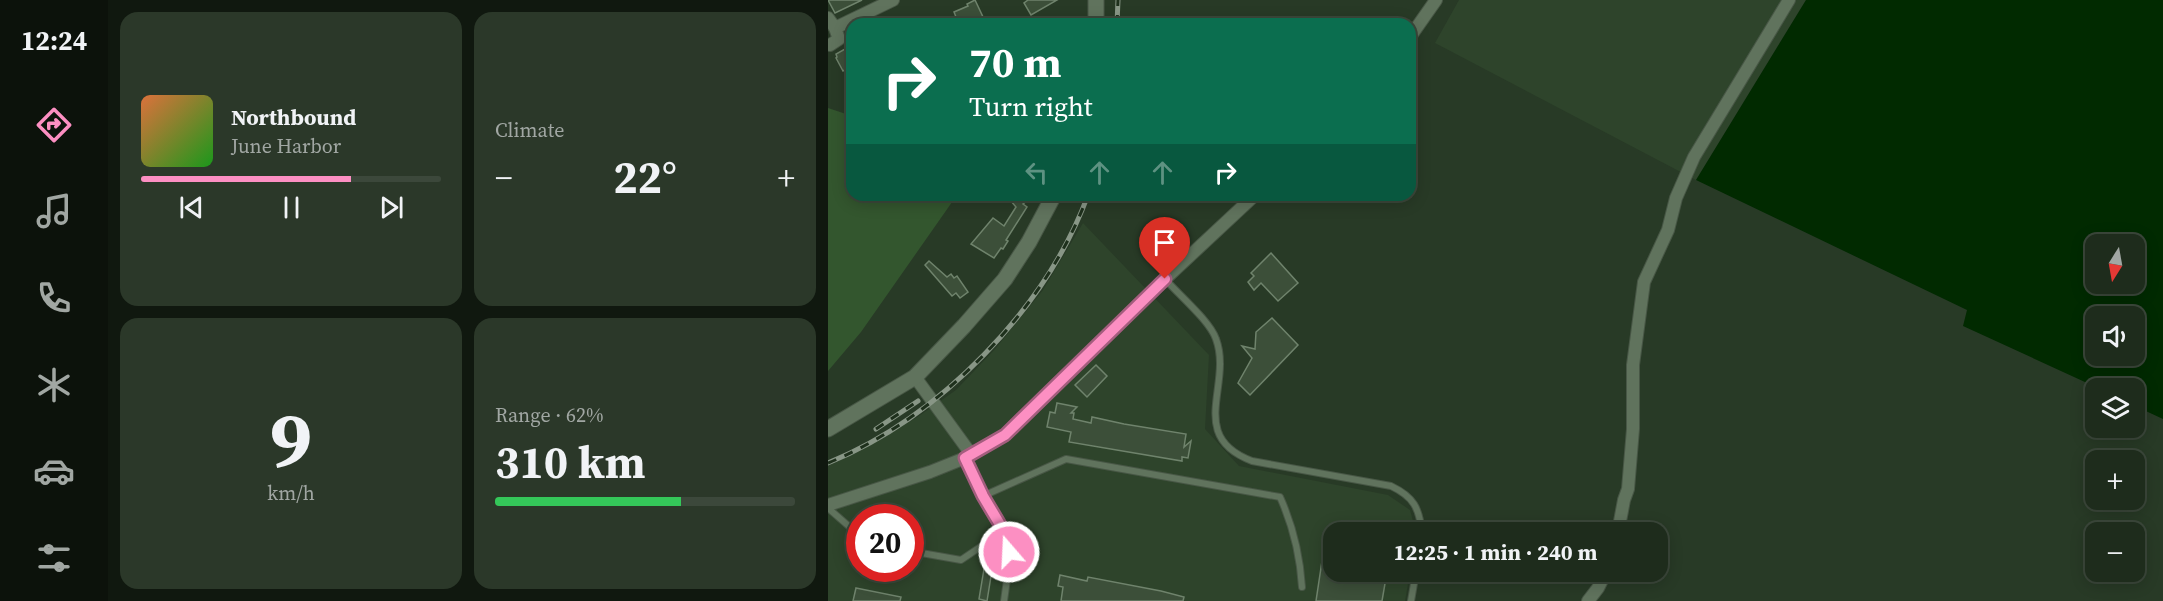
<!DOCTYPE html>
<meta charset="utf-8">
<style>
:root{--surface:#1e2c1c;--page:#2b3829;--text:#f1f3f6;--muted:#a1a7a3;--line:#3c483b;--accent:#fc8fc2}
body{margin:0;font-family:"Source Serif 4",serif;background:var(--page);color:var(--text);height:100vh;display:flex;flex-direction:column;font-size:22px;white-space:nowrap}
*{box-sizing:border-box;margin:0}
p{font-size:20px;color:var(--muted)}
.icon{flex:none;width:33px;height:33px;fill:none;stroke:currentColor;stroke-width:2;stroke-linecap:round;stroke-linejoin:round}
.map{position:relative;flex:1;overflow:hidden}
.panel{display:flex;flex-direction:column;gap:12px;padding:12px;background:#10180f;width:720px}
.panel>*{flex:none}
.hud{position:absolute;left:18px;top:18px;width:570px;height:183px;border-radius:18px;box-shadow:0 3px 15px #0003,0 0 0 2px var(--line);background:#0b6e4f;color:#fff;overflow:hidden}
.needle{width:39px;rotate:191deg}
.fabs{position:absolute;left:1257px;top:234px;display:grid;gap:12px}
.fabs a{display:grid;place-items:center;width:60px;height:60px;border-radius:12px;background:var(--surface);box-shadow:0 3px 15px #0003,0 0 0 2px var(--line);font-size:30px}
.speed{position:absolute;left:18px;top:504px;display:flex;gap:12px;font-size:30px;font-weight:700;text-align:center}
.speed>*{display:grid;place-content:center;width:78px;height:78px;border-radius:50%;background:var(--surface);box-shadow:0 3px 15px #0003,0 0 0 2px var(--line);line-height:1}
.speed .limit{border:9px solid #d22;background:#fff;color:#111}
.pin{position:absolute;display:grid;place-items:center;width:51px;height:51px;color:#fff;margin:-62px -26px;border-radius:50% 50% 50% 0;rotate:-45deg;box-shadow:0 0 6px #0007}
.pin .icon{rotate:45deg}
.me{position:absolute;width:66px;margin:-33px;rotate:341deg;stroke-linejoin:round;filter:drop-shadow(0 0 4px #0008)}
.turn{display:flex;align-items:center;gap:21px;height:126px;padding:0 24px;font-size:27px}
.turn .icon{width:78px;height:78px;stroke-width:2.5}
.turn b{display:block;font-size:42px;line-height:51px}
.lanes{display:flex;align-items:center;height:57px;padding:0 24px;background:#0003;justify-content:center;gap:30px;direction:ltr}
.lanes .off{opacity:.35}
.big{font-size:45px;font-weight:700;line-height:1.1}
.panel .widget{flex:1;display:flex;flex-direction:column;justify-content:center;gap:9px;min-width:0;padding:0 21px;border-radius:18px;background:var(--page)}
.panel .dial{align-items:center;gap:0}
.dial b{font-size:78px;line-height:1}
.song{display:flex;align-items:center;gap:18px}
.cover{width:72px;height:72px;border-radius:9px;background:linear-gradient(135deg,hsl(20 70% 55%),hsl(120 70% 35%))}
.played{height:6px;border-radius:3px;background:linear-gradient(90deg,var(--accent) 70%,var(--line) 70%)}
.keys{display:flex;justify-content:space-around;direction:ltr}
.heat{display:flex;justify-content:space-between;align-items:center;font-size:33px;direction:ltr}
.charge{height:9px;border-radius:4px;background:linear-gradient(90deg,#34c759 62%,var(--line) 0)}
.panel .tiles{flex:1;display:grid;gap:12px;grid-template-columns:repeat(2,1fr)}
.trip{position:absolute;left:495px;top:522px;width:345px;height:60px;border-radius:18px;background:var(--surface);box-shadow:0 3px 15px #0003,0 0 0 2px var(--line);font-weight:700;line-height:60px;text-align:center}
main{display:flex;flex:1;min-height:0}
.tab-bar{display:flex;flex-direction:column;width:108px;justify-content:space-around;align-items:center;background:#0c120b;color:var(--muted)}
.tab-bar .icon{width:42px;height:42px}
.tab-bar .current{color:var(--accent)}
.tab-bar b{font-size:27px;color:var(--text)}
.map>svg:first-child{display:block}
</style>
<main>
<nav class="tab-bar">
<b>12:24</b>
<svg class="icon current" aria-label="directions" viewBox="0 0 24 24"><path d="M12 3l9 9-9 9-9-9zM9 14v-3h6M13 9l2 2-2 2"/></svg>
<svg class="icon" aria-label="music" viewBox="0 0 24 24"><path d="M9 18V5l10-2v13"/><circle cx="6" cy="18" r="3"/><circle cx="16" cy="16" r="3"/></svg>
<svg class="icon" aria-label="phone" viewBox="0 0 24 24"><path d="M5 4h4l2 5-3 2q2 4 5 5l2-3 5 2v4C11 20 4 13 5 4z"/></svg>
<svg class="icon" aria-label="climate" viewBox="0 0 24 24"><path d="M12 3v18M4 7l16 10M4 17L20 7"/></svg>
<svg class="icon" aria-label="car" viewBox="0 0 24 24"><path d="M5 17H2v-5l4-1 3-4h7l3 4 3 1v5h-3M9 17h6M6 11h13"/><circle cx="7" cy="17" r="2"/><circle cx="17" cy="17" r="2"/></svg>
<svg class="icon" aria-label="filters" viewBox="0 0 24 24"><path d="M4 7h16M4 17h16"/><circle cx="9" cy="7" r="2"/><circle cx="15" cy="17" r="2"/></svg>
</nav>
<section class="panel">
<div class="tiles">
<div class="widget">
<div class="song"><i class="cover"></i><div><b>Northbound</b><p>June Harbor</p></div></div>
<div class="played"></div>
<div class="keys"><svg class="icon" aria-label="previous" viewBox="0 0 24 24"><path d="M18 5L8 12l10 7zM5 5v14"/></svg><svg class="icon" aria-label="pause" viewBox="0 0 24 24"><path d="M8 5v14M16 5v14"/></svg><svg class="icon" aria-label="next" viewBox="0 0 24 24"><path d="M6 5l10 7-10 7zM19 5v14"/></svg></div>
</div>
<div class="widget"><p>Climate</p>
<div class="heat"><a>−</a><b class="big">22°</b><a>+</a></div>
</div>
<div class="widget dial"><b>9</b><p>km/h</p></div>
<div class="widget"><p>Range · 62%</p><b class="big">310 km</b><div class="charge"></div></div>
</div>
</section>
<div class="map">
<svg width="1335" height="601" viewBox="0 0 1335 601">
<rect width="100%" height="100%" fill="#283a26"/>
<path fill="#2e442b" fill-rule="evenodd" d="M 631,0 L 978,0 L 868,180 L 607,43 Z
M 255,223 L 381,355 L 377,429 L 411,466 L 560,495 L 582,510 L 588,532 L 506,532 L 506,572 L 582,572 L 577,601 L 0,601 L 0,466 L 34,450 L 91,416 L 128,390 L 168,348 L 215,290 ZM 32,518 L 82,518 L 82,568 L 32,568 Z"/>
<path fill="#33562e" d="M 0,108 L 24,116 L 24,195 L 129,195 L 33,332 L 0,371 Z"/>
<path fill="#012a00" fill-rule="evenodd" d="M 978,0 L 1335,0 L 1335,419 L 1307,406 L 1306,388 L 1270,388 L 1135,326 L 1139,310 L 868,180 ZM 1268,244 L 1306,244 L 1306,284 L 1268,284 ZM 1268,316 L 1306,316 L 1306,356 L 1268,356 Z"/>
<path fill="#3c4f39" stroke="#6f836c" stroke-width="1.5" d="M 0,0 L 34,0 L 7,13 Z
M 147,0 L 155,17 L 145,22 L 143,17 L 130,22 L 126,12 L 140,6 L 139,4 Z
M 200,0 L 229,0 L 203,15 L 196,3 Z
M 17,49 L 24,61 L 24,66 L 15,71 L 8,58 L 9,57 L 8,54 Z
M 190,195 L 206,195 L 195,204 L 199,207 L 178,240 L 180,241 L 175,249 L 173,248 L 166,258 L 143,244 L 165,218 L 176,226 L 188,207 L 183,201 Z
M 443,253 L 470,283 L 450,301 L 433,283 L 426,290 L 420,282 L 426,276 L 423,273 Z
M 101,261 L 119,277 L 123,274 L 126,278 L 129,276 L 140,292 L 132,298 L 128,293 L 124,296 L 97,265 Z
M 444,318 L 470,345 L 422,395 L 410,383 L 424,358 L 414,346 L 427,349 L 428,332 Z
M 268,365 L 279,376 L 259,397 L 247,385 Z
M 229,403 L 249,407 L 243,413 L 246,413 L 245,419 L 263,423 L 264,417 L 296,424 L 358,434 L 356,447 L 363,441 L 360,458 L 354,457 L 354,461 L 241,442 L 243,432 L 219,427 L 222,412 L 227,413 Z
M 497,541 L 506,542 L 506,572 L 559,572 L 554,601 L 488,601 Z
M 156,569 L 164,570 L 159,601 L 151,599 Z
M 232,575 L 259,581 L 260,577 L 333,591 L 356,597 L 355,601 L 233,601 L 235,587 L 230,586 Z
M 28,588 L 73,597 L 72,601 L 25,601 Z"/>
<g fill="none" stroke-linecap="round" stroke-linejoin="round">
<g stroke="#485746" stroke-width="8">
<path id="service" d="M 337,279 C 351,295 382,321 388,339 C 405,385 358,436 424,461 L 563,486 C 586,497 591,508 594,532
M 137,458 L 155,496 L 180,538 L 181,565 L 176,601
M 155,496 L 238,459 L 452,497 C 465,526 472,555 474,587
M 0,508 L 32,536
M 82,551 L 133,560 L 176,531
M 583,601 L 588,572"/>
</g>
<g stroke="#485746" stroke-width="14">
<path id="minor" d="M 0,18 L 7,28 L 65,0
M 582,37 L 608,0
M 2,45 L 11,39 L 7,28
M 87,377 L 143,454
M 0,505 L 102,472 L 137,458 L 177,435 L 337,279 L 427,195
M 790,532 L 796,500 L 800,489 L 805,429 L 805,365 L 816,282 L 840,230 L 848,198 L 866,157 L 961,0
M 760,601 L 770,588 L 778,572"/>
</g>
<g stroke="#485746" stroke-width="17">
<path id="tertiary" d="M 268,0 L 268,24
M 0,429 L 87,377 L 136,326 L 177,279 L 201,242 L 226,195"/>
</g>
<use href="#service" stroke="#60735d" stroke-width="6"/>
<use href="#minor" stroke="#60735d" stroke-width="12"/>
<use href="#tertiary" stroke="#60735d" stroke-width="15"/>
<g stroke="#889686" stroke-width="5">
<path id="rail" d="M 289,24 L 290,0
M 48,429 L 90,401
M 0,463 C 112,417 218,309 260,195"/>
</g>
<use href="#rail" stroke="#1e301c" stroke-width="3" stroke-dasharray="9" stroke-linecap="butt"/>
</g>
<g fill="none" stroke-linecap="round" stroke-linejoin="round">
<g stroke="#a45d7e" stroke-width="15">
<path id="route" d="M 181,552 L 180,538 L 155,496 L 137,458 L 177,435 L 337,279"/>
</g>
<use href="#route" stroke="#fc8fc2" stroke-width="10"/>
</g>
</svg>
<div class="fabs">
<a><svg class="needle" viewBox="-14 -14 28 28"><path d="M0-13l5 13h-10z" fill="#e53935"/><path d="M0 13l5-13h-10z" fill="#a1a7a3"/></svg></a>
<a><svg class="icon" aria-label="sound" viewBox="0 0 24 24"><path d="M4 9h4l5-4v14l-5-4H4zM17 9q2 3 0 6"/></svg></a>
<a><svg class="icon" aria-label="layers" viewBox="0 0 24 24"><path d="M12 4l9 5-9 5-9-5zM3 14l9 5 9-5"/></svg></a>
<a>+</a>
<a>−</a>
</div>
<div class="speed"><div class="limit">20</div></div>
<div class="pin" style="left:337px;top:279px;background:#d93025"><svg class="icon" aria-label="arrive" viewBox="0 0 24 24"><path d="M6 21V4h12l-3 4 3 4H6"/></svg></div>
<svg class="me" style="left:181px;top:552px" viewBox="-20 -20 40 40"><circle r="17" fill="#fc8fc2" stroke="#fff" stroke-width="3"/><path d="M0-11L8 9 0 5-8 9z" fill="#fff"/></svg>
<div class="trip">12:25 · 1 min · 240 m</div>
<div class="hud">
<div class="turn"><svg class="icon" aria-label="right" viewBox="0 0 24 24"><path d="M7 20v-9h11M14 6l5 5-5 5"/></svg><div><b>70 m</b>Turn right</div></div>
<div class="lanes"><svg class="icon off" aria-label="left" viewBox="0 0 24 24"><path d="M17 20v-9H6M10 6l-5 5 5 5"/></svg><svg class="icon off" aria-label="ahead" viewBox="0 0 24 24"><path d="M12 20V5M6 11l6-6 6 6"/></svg><svg class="icon off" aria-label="ahead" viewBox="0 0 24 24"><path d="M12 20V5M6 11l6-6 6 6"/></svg><svg class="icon" aria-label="right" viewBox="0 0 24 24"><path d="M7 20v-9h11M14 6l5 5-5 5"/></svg></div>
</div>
</div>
</main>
